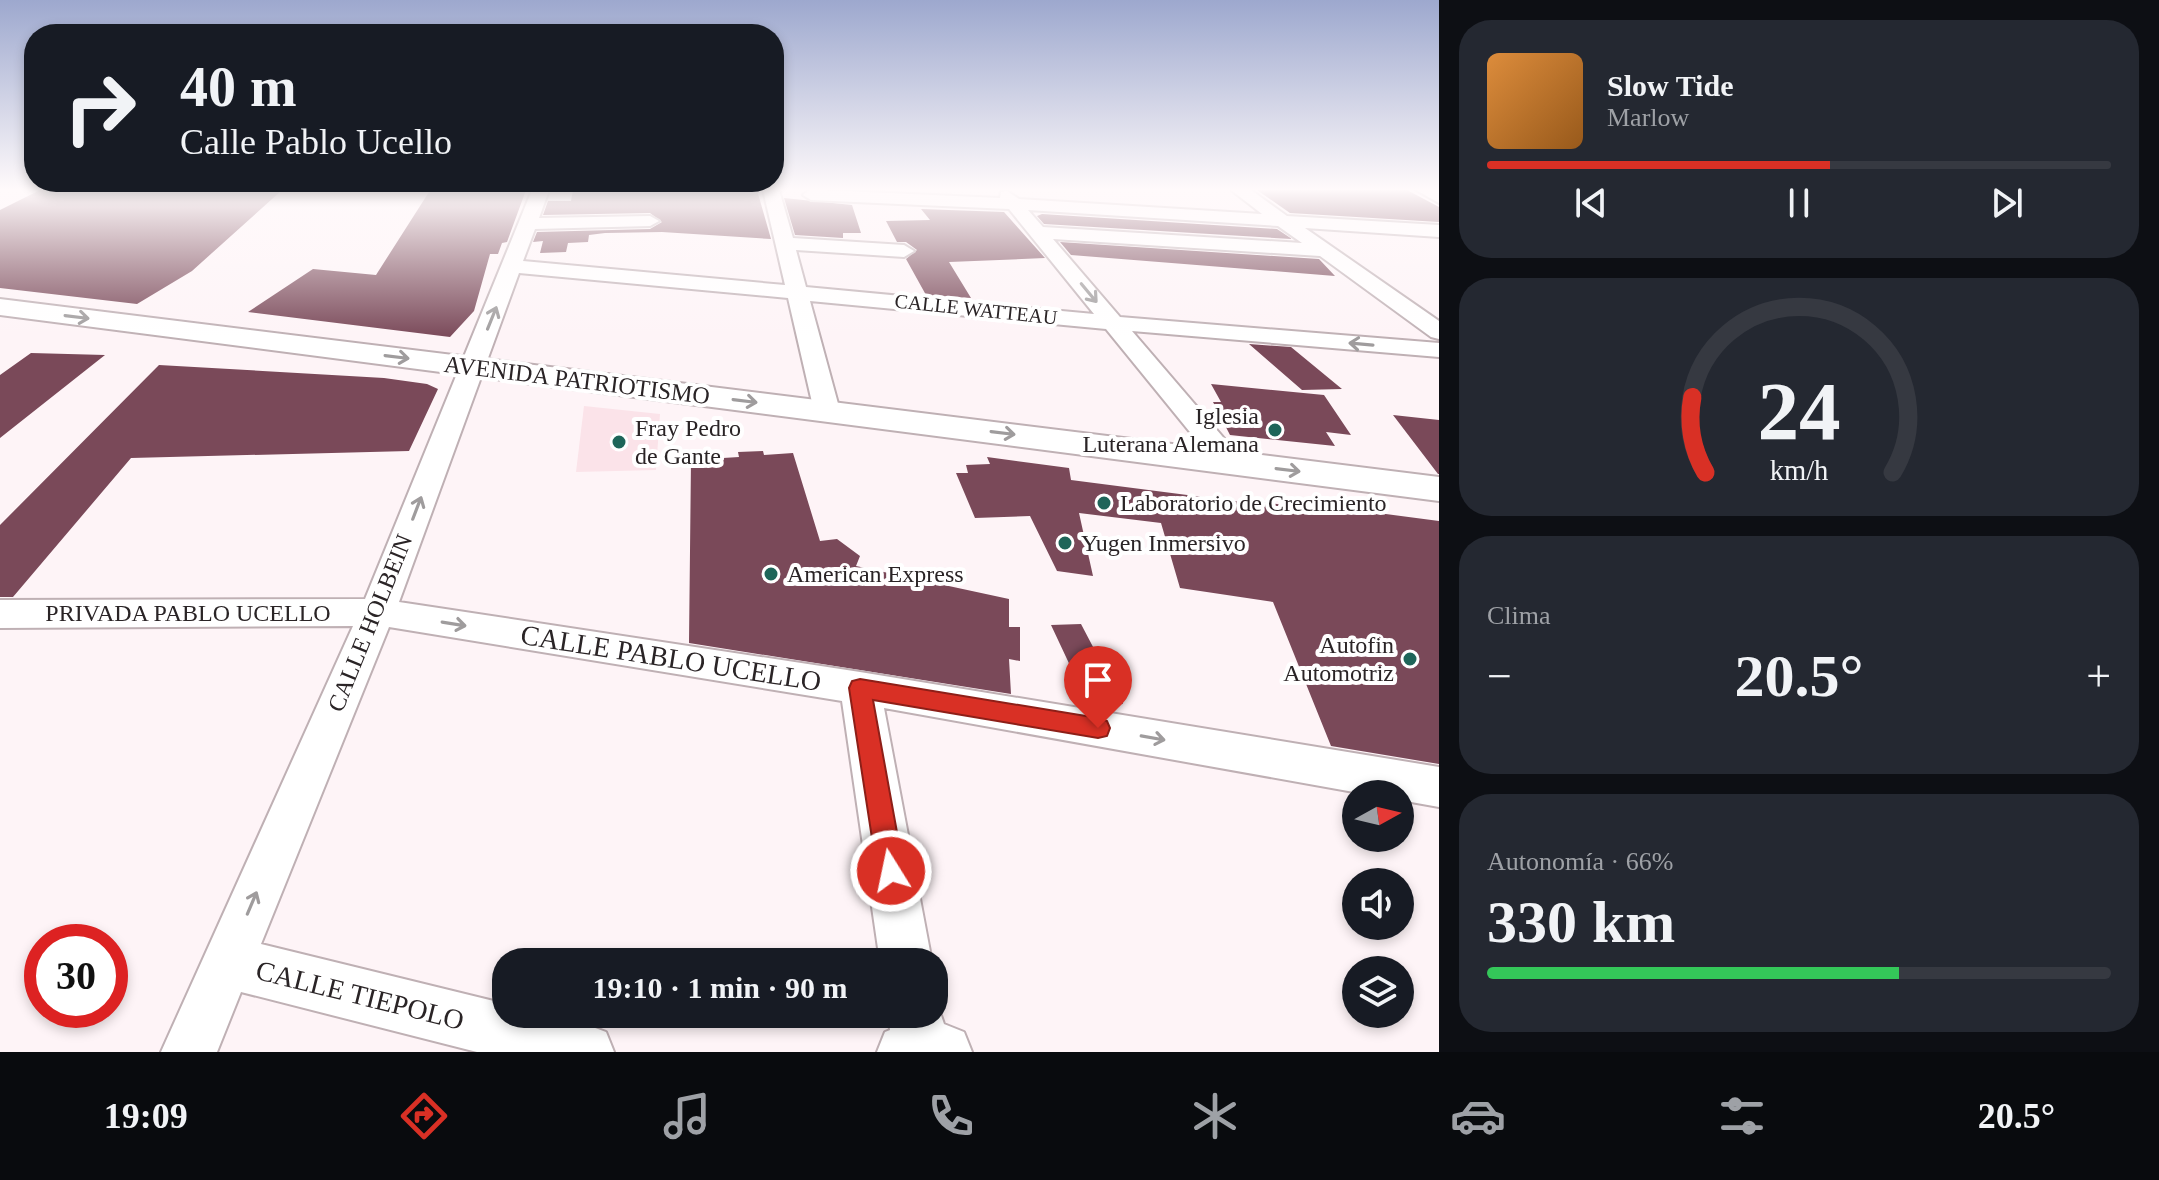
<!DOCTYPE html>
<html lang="es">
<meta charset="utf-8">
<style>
:root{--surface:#171b24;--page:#242831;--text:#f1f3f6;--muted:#9ea1a6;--line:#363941;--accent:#d93025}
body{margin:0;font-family:Georgia,serif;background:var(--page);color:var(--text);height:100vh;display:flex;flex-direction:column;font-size:30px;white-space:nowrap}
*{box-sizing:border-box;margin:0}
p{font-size:26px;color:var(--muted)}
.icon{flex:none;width:44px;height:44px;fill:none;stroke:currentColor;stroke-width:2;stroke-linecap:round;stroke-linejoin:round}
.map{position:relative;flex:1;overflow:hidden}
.details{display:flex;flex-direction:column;gap:20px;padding:20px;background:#0d0f14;width:720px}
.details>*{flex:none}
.banner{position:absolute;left:24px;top:24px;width:760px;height:168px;border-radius:32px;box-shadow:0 4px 12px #0003;background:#171b24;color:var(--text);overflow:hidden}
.needle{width:52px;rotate:82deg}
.buttons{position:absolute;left:1342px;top:780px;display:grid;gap:16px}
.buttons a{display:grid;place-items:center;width:72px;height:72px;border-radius:50%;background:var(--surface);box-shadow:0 4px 12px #0003;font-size:40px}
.speed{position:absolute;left:24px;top:924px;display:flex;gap:16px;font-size:40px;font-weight:700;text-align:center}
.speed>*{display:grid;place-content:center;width:104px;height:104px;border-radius:50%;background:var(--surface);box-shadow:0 4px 12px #0003;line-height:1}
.speed .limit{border:12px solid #d22;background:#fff;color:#111}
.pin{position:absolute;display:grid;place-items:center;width:68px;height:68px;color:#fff;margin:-82px -34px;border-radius:50% 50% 50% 0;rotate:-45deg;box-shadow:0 0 8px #0007}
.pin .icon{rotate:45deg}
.me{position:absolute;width:88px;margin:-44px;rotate:350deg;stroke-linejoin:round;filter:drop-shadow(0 0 6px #0008)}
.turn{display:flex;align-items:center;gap:28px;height:168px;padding:0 24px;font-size:36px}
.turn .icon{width:104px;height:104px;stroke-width:2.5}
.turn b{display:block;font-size:56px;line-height:68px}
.big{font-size:60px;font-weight:700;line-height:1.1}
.details .tile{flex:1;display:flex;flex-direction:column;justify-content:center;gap:12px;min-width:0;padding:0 28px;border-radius:32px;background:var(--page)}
.details .dial{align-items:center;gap:0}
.dial svg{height:208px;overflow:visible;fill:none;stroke:var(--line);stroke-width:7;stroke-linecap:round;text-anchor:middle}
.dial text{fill:var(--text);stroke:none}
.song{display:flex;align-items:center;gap:24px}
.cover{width:96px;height:96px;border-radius:12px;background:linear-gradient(135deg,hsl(30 70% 55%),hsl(30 70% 35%))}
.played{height:8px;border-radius:4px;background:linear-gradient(90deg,var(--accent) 55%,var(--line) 55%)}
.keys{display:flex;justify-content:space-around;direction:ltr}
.heat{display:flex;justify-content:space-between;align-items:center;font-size:44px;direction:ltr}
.charge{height:12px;border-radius:6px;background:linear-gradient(90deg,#34c759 66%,var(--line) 0)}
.trip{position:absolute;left:492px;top:948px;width:456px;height:80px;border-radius:32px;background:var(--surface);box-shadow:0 4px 12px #0003;font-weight:700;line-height:80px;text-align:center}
.tabs{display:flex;height:128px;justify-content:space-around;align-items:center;background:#090b0e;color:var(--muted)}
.tabs .icon{width:56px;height:56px}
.tabs .selected{color:var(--accent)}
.tabs b{font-size:36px;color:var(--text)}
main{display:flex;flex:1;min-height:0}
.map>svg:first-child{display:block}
</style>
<main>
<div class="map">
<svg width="1439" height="1052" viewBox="0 0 1439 1052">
<rect width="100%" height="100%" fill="#fef4f7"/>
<path fill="#fbe3e9" d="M 584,406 L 660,414 L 656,470 L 576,472 Z"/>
<path fill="#7a4959" d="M 40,190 L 282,190 L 192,271 L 137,304 L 0,288 L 0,210 Z
M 434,190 L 526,190 L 507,242 L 502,243 L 498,254 L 490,254 L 474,311 L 450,337 L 248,312 L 313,269 L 376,275 L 429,192 Z
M 573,190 L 757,190 L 771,239 L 662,232 L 605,233 L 589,235 L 588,242 L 568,243 L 566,252 L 540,253 L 543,241 L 533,242 L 537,232 L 650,229 L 662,222 L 650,213 L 543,215 L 548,201 L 571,201 Z
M 1257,190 L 1407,190 L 1439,207 L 1439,222 L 1290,213 Z
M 784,198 L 852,205 L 861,233 L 843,233 L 843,238 L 795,235 Z
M 921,209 L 1004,212 L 1045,258 L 949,262 L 971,298 L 926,295 L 906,259 L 917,250 L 906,242 L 897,242 L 886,221 L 930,220 Z
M 1042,214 L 1277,229 L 1292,239 L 1044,224 L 1037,216 Z
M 1060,242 L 1319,259 L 1335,276 L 1071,255 Z
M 1249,344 L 1291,347 L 1342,389 L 1302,390 Z
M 31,353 L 105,355 L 0,438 L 0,375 Z
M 159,365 L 384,378 L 427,384 L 438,389 L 409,451 L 131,458 L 13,597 L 0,597 L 0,525 Z
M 1211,384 L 1324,395 L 1351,435 L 1326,432 L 1335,446 L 1230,435 L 1213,402 L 1221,402 Z
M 1393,415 L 1439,420 L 1439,474 L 1438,474 Z
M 763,451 L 764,455 L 793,453 L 820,541 L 837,539 L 860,556 L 856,566 L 1009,599 L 1009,627 L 1020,627 L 1020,661 L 1009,659 L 1011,694 L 689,643 L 691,460 L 739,457 L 738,452 Z
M 987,457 L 1069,468 L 1071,480 L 1257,504 L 1255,501 L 1305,508 L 1302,503 L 1439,521 L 1439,764 L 1331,746 L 1273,602 L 1180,588 L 1161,523 L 1079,513 L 1093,576 L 1057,571 L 1030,516 L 975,518 L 956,473 L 968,473 L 966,465 L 990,464 Z
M 1081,624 L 1123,704 L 1089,706 L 1051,625 Z"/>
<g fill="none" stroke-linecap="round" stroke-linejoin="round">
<g stroke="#bfb0b4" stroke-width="4">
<path id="minor" d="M 532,190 L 549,190 L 539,218 L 650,216 L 659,221 L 650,226 L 535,229 L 523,261 L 785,285 L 763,190 L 779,190 L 793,238 L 904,245 L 914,251 L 904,257 L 796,250 L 806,287 L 1094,314 L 1009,209 L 811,200 L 803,195 L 809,190 L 823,190 L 1000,198 L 1001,192 L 1007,191 L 1019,199 L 1262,214 L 1231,190 L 1251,190 L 1287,216 L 1439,225 L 1439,237 L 1305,228 L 1439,321 L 1439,339 L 1431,337 L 1320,256 L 1053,239 L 1120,317 L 1439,343 L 1439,357 L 1132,331 L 1240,457 L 1245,463 L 1240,469 L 1230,472 L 1220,469 L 1106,329 L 810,301 L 840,411 L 836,417 L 818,417 L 814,411 L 788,298 L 519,273 L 399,602 L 860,672 L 1439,767 L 1439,807 L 1400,800 L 1400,794 L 1365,794 L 884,708 L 932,962 L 880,962 L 842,701 L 389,627 L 261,944 L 506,1004 L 506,1014 C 542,1014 572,1018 606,1032 L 614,1052 L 477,1052 L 241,992 L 217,1052 L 161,1052 L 353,626 L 0,628 L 0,600 L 365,599 ZM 1028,210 L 1278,226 L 1302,243 L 1043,227 Z
M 934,995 L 944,1024 L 964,1032 L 972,1052 L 877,1052 L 885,1032 L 890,1030 L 888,1014 L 934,1014 Z"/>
</g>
<g stroke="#bfb0b4" stroke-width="4">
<path id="major" d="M 1416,190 L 1439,190 L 1439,203 Z
M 0,299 L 1439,477 L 1439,501 L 0,315 Z"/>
</g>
<use href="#minor" fill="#fff" fill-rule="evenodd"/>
<use href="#major" fill="#fff" fill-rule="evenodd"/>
</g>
<defs><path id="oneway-shaft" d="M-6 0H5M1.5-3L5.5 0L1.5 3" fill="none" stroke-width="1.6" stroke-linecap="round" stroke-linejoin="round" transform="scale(2)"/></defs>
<g stroke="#9f9c9d">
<use href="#oneway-shaft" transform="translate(1089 293) rotate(50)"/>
<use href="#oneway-shaft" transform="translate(77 317) rotate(7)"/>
<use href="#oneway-shaft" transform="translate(492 318) rotate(-68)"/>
<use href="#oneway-shaft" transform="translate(1361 344) rotate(-175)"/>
<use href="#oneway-shaft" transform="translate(397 357) rotate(7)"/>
<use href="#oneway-shaft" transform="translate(745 401) rotate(7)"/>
<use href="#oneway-shaft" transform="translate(1003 433) rotate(7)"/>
<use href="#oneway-shaft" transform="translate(1288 470) rotate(7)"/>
<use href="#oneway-shaft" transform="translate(417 508) rotate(-69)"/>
<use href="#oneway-shaft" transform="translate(454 624) rotate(9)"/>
<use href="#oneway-shaft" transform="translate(1153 738) rotate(10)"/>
<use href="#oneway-shaft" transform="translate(252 903) rotate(-67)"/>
</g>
<linearGradient id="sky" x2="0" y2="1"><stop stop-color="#9da8ce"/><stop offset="0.56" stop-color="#fffafb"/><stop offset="1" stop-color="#fffafb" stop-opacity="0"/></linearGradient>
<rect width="1439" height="338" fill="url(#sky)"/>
<path fill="#d93025" stroke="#8d1f18" stroke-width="2" d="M 860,679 L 1098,718 L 1107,721 L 1110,728 L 1107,736 L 1098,738 L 873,700 L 904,871 L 900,880 L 891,884 L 881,880 L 877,871 L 849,688 L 852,681 Z"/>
<g fill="#1e6559" stroke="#fff" stroke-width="3">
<circle cx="1275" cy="430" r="8"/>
<circle cx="619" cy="442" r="8"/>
<circle cx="1104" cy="503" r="8"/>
<circle cx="1065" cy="543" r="8"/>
<circle cx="771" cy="574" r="8"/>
<circle cx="1410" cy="659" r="8"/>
</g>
<g text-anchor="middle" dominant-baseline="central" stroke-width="8" stroke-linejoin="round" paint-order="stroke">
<g font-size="20" fill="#2a2426" stroke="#fff">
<text transform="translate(976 309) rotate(6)">CALLE WATTEAU</text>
</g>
<g font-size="24" fill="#2a2426" stroke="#fff">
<text transform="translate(577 380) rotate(7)">AVENIDA PATRIOTISMO</text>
<text x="188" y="613">PRIVADA PABLO UCELLO</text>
<text transform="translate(370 623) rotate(-68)">CALLE HOLBEIN</text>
</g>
<g font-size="24" fill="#2a2426" stroke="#fff" text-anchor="start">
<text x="1259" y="416" text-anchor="end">Iglesia<tspan x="1259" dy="28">Luterana Alemana</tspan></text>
<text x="635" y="428">Fray Pedro<tspan x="635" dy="28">de Gante</tspan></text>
<text x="1120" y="503">Laboratorio de Crecimiento</text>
<text x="1081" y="543">Yugen Inmersivo</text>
<text x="787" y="574">American Express</text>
<text x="1394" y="645" text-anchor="end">Autofin<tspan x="1394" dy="28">Automotriz</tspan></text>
</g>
<g font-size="28" fill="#2a2426" stroke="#fff">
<text transform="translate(671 658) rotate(9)">CALLE PABLO UCELLO</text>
<text transform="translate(360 995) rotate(14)">CALLE TIEPOLO</text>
</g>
</g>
</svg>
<div class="buttons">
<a><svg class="needle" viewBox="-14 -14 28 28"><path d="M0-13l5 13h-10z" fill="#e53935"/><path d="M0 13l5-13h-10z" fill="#9ea1a6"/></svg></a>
<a><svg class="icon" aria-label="sound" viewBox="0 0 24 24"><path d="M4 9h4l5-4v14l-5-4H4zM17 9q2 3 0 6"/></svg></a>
<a><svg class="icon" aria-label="layers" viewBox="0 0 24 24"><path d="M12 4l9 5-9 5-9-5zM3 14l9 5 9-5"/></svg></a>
</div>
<div class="speed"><div class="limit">30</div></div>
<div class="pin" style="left:1098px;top:728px;background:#d93025"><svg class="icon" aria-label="arrive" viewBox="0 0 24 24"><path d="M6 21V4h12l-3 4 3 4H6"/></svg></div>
<svg class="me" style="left:891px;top:871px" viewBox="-20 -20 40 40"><circle r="17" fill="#d93025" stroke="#fff" stroke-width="3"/><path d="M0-11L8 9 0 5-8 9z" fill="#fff"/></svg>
<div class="trip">19:10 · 1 min · 90 m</div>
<div class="banner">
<div class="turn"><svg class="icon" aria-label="right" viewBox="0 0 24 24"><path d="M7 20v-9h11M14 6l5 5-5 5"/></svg><div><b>40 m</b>Calle Pablo Ucello</div></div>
</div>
</div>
<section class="details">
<div class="tile">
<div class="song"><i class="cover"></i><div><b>Slow Tide</b><p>Marlow</p></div></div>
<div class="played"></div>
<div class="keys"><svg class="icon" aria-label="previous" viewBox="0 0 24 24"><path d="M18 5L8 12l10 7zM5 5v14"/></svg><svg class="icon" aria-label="pause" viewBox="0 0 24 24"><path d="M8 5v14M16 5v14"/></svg><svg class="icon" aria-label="next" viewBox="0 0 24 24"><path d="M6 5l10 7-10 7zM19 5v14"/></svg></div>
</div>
<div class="tile dial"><svg viewBox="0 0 100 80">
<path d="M14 69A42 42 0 1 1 86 69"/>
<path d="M14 69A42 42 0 0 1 9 40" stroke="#d93025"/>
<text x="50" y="56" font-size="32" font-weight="700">24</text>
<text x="50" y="72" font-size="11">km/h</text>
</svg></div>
<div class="tile"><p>Clima</p>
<div class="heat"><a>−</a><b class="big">20.5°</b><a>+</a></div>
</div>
<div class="tile"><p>Autonomía · 66%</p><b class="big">330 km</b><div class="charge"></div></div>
</section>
</main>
<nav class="tabs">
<b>19:09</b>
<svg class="icon selected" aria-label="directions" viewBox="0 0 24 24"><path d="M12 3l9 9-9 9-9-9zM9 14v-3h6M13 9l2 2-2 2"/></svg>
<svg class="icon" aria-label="music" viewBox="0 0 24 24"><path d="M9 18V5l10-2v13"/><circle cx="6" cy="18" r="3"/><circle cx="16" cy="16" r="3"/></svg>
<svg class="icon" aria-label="phone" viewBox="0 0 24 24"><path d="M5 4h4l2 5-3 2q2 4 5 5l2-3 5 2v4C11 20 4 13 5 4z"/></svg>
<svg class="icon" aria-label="climate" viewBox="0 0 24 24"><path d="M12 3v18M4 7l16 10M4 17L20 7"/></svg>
<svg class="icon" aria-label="car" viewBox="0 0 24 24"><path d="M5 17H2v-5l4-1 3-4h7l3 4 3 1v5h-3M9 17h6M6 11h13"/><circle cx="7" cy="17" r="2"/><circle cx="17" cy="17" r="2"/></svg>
<svg class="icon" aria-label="filters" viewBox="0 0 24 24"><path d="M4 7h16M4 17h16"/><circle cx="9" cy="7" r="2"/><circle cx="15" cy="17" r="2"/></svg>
<b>20.5°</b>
</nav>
